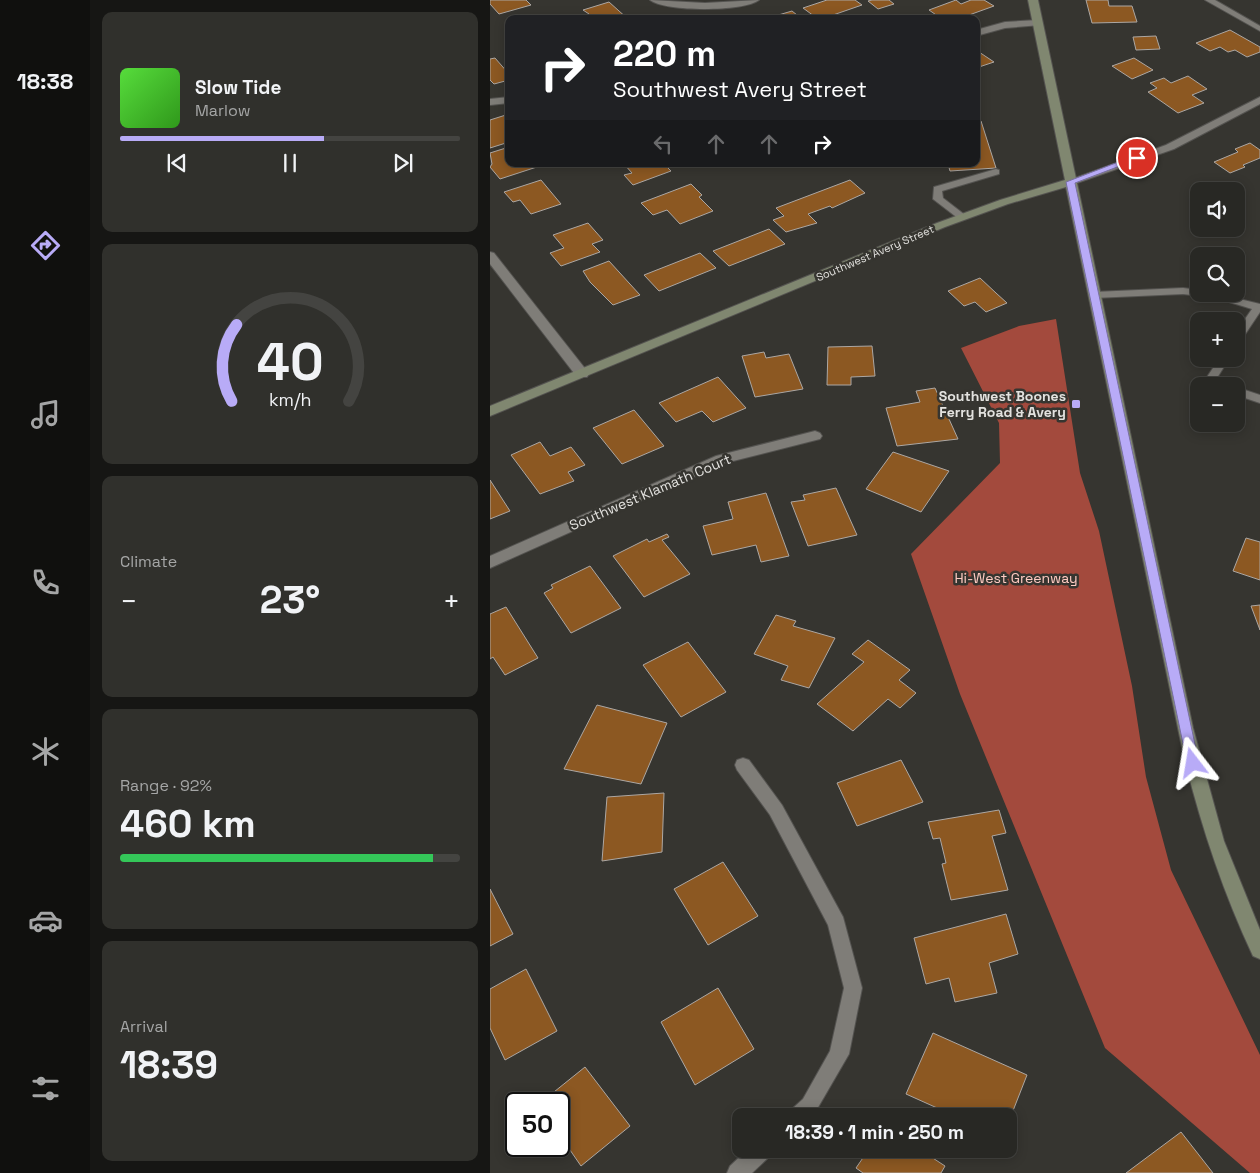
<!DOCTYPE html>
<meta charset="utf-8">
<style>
:root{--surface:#282824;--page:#30302c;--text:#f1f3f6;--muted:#a5a6a6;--line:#444441;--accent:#b8abf7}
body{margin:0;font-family:"Space Grotesk",sans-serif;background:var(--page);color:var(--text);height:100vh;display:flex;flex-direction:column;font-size:19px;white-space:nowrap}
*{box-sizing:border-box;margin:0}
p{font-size:16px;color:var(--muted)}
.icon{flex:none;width:28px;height:28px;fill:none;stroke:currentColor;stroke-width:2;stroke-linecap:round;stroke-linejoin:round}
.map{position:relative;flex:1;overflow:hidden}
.side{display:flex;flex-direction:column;gap:12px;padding:12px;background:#161614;width:400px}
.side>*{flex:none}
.banner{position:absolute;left:15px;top:15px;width:475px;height:152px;border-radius:10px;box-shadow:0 2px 12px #0003,0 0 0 1px var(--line);background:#202124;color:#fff;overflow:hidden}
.tools{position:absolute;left:700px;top:182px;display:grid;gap:10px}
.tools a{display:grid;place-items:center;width:55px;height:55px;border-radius:10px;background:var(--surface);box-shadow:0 2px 12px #0003,0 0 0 1px var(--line);font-size:25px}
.speed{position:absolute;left:15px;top:1092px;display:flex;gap:10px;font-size:25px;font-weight:700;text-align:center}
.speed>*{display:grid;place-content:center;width:65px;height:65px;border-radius:50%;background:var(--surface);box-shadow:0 2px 12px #0003,0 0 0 1px var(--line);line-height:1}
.speed .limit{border:2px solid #111;border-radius:8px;background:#fff;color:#111}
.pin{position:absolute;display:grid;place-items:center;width:42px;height:42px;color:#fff;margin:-21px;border:2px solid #fff;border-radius:50%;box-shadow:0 1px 5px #0007}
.me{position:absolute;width:55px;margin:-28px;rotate:346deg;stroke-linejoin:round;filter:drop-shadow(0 0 4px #0008)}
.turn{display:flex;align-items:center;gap:18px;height:105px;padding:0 25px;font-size:22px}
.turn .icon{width:65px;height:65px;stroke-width:2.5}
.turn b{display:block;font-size:35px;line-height:42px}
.lanes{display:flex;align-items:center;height:48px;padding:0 25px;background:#0003;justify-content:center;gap:25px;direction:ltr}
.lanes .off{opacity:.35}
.big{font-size:38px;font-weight:800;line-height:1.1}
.side .tile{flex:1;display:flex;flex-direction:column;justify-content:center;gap:8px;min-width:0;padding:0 18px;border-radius:10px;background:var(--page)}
.side .dial{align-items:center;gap:0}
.dial svg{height:130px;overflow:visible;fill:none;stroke:var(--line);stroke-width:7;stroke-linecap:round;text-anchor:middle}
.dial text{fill:var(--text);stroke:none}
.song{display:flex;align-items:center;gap:15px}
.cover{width:60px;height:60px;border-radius:8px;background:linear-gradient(135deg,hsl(110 70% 55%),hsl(110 70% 35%))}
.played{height:5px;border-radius:2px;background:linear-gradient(90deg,var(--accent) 60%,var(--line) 60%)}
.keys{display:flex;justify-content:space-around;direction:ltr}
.heat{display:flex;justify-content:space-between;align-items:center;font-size:28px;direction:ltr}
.charge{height:8px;border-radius:4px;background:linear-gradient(90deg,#34c759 92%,var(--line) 0)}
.trip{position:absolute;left:242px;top:1108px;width:285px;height:50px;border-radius:10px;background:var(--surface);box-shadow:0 2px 12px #0003,0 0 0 1px var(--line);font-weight:800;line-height:50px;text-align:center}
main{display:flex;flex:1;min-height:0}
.tabs{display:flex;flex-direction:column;width:90px;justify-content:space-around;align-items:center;background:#10100e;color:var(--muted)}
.tabs .icon{width:35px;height:35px}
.tabs .current{color:var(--accent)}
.tabs b{font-size:22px;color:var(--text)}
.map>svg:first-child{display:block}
</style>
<main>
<nav class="tabs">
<b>18:38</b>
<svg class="icon current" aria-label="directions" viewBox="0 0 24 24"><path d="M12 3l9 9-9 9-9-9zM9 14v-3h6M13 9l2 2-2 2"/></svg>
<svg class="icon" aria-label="music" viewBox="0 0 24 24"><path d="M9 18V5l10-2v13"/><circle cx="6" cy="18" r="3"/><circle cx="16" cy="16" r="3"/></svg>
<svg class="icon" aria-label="phone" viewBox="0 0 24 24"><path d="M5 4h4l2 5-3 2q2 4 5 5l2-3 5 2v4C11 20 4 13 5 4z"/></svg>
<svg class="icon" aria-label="climate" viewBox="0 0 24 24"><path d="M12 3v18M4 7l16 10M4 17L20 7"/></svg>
<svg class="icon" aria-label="car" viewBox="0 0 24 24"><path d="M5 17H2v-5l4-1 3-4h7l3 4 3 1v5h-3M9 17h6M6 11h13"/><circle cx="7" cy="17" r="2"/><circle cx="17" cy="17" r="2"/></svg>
<svg class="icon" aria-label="filters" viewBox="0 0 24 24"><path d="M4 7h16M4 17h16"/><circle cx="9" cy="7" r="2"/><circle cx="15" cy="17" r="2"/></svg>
</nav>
<section class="side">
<div class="tile">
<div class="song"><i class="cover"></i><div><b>Slow Tide</b><p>Marlow</p></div></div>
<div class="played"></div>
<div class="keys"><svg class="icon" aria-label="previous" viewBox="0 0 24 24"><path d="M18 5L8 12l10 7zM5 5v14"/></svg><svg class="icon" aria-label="pause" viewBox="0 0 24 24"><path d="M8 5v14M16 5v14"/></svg><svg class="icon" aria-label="next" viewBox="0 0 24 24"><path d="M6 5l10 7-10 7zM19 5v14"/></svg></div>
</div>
<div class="tile dial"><svg viewBox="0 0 100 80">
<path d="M14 69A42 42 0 1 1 86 69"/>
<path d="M14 69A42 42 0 0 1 17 22" stroke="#b8abf7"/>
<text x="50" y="56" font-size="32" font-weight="700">40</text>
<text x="50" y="72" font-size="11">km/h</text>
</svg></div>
<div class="tile"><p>Climate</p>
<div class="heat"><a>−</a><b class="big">23°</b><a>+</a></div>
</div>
<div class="tile"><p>Range · 92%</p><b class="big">460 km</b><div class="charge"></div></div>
<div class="tile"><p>Arrival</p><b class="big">18:39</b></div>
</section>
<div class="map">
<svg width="770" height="1173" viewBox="0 0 770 1173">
<rect width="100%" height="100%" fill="#363530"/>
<path fill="#a34a3d" d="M 566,319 L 590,473 L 609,531 L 642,686 L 656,777 L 681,870 L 770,1055 L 770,1173 L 760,1173 L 615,1048 L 470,694 L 421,554 L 510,463 L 509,423 L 471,348 L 529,326 Z"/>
<path fill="#8c5822" stroke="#aca7a3" d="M 0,0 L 36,0 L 41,5 L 9,14 L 0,4 Z
M 337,0 L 365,0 L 372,5 L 343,15 L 347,17 L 343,19 L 328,19 L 313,8 Z
M 382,0 L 399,0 L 404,4 L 388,9 L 378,1 Z
M 466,0 L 471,4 L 481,0 L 494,0 L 504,6 L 468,19 L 452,19 L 439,10 Z
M 596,0 L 618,0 L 619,6 L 642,6 L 647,22 L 602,23 Z
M 119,2 L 138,19 L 100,19 L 94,16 L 99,14 L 93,10 Z
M 302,11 L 312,19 L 288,19 L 285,16 Z
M 740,30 L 770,47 L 770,52 L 757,57 L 745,50 L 738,52 L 730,47 L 720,51 L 706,43 Z
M 666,36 L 670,49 L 646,50 L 643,37 Z
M 486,50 L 504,62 L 486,68 Z
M 5,58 L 19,74 L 19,80 L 4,84 L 0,80 L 0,59 Z
M 644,58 L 663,70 L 642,79 L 622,66 Z
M 698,76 L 717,89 L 702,95 L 714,103 L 688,113 L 658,92 L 667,88 L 660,83 L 674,78 L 681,83 Z
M 19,114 L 19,142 L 0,148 L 0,120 Z
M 486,121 L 491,121 L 506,168 L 460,171 L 458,164 L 486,164 Z
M 760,143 L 770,150 L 770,158 L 753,165 L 755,167 L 740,173 L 724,162 L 748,152 L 745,149 Z
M 19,147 L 19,164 L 56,164 L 10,179 L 0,167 L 2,164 L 0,153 Z
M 134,164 L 174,164 L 181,171 L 143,185 L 134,175 L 142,173 Z
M 51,180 L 71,204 L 41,214 L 30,200 L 23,202 L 14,192 Z
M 360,180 L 375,193 L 342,208 L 340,206 L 318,214 L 327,223 L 296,232 L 283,220 L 294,216 L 286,208 Z
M 201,184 L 212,195 L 209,197 L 223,211 L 190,224 L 177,210 L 163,215 L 151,203 Z
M 98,223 L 113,240 L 102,244 L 110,252 L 71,266 L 60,253 L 74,248 L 63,235 Z
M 279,229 L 295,244 L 239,266 L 223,251 Z
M 210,253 L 226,268 L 169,291 L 154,275 Z
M 119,261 L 150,295 L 123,305 L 100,282 L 93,271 Z
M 490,278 L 506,293 L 517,303 L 496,312 L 485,302 L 474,306 L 458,291 Z
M 382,346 L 385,376 L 361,377 L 361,385 L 337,385 L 338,347 Z
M 274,352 L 276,358 L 299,354 L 313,389 L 265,397 L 252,356 Z
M 228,377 L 256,408 L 223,422 L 212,411 L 186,422 L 169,403 Z
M 445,388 L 468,439 L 407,446 L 396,408 L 430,402 L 426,391 Z
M 144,410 L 174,446 L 132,464 L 103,428 Z
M 50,442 L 60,456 L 81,447 L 95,465 L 78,472 L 84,481 L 50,494 L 21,455 Z
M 403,452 L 459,471 L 431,512 L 376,489 Z
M 0,480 L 20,511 L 0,519 Z
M 346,488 L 367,535 L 318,546 L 301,502 L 315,500 L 313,495 Z
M 276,493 L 299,556 L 271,562 L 266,545 L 222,555 L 213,526 L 243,519 L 238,502 Z
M 177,534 L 179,537 L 172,540 L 200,574 L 154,597 L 123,556 L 157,539 L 159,542 Z
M 756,538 L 770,542 L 770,580 L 743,571 Z
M 100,566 L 131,608 L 81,633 L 54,593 L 63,588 L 61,585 Z
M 770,605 L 770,630 L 761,606 Z
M 16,607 L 48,658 L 15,675 L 3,657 L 0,659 L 0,614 Z
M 286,615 L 306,621 L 303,626 L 345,638 L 319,688 L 291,680 L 298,666 L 264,654 Z
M 378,640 L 420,670 L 409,680 L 426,693 L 410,708 L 398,699 L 363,731 L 327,704 L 374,662 L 362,654 Z
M 198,642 L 236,692 L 191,717 L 153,665 Z
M 107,705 L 177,723 L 151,784 L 74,769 Z
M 411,760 L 433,802 L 367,826 L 347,783 Z
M 174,793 L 172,852 L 112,861 L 117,797 Z
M 509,810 L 516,833 L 502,836 L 518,890 L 461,900 L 452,864 L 456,863 L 450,838 L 443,839 L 438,822 Z
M 233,862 L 268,916 L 218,945 L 184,889 Z
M 0,889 L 23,934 L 0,946 Z
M 516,914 L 528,954 L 499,963 L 507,993 L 465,1002 L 459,978 L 436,984 L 424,938 Z
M 36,969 L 67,1031 L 15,1060 L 0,1028 L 0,989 Z
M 228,988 L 264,1049 L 205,1085 L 171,1022 Z
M 443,1033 L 537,1075 L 519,1121 L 519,1116 L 465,1116 L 416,1094 Z
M 95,1067 L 140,1126 L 91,1166 L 69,1134 L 69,1104 L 49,1104 Z
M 691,1132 L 723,1173 L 636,1173 Z
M 379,1149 L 429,1149 L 455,1166 L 451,1173 L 373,1173 L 366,1168 Z"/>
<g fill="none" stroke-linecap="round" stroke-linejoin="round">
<g stroke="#545350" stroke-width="2">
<path id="service" d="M 715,0 L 725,0 L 770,26 L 770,31 Z
M 506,169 L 509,170 L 509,174 L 452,191 L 453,198 L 475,215 L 475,219 L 469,219 L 443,199 L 444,187 Z
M 693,288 L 709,290 L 709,294 L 729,294 L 770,304 L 770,312 L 750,342 L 746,343 L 746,332 L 762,309 L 713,294 L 709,296 L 693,294 L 604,298 L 599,295 L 604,292 Z
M 729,359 L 739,359 L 725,381 L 734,383 L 735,386 L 714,386 L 713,383 Z
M 746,387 L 770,395 L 770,403 L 746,395 Z"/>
</g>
<g stroke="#545350" stroke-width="2">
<path id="minor" d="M 160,0 L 215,3 L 269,0 C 254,12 175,12 160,0 Z
M 548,20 L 551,21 L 551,25 L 515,28 L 486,36 L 486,30 L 515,22 Z
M 19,97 L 19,103 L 0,105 L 0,99 Z
M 0,252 L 4,253 L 97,371 L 99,374 L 97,377 L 87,377 L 0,264 Z
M 325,431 L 330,433 L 332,436 L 330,439 L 235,463 L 0,568 L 0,556 L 226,456 Z
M 253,758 L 259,760 L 292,805 L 353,917 L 372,988 L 359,1054 L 323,1116 L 299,1116 L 302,1109 L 313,1099 L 340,1051 L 354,988 L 338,925 L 280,815 L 247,770 L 245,765 L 247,760 Z
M 258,1149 L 283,1149 L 280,1156 L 262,1173 L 237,1173 L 240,1166 Z"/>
</g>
<g stroke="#545350" stroke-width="2">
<path id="tertiary" d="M 770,97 L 770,104 L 684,149 L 584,184 L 580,185 L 574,182 L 676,145 Z"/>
</g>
<g stroke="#545350" stroke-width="2">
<path id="secondary" d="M 538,0 L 548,0 L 703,728 L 734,841 L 770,930 L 770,959 L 763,956 C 733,892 711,826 694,757 L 576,187 L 518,204 L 455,227 L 0,416 L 0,406 L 447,223 L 510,200 L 575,180 Z"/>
</g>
<use href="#service" fill="#7f7d78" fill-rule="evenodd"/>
<use href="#minor" fill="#7f7d78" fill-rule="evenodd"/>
<use href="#tertiary" fill="#7f7d78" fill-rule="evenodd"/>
<use href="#secondary" fill="#808770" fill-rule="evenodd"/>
</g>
<path fill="#b8abf7" stroke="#786fa1" d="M 644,156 L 651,158 L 585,183 L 709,763 L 703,769 L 697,763 L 576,182 Z"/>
<rect fill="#b8abf7" stroke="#363530" stroke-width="2" x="581" y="399" width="10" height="10" rx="2.5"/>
<g text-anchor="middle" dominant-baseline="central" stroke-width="5" stroke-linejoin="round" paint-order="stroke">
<g font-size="11" fill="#e3e2df" stroke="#363530">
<text transform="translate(385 253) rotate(-23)">Southwest Avery Street</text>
</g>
<g font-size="14" font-weight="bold" fill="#e3e2df" stroke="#363530" text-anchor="end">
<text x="576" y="396">Southwest Boones<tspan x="576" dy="16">Ferry Road &amp; Avery</tspan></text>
</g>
<g font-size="14" fill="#e3e2df" stroke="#363530">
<text transform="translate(160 492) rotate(-23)">Southwest Klamath Court</text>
</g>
<g font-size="14" fill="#ffcbc2" stroke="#363530">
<text x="526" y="578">Hi-West Greenway</text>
</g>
</g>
</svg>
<div class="tools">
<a><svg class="icon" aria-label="sound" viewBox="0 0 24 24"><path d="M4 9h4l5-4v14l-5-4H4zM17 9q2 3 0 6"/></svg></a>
<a><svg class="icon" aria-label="search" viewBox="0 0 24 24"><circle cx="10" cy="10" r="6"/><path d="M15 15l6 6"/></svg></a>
<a>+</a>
<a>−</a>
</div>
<div class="speed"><div class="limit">50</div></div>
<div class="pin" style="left:647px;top:158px;background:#d93025"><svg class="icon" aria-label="arrive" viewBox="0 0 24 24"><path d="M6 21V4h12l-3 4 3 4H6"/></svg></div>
<svg class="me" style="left:703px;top:763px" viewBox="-20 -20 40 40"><path d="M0-17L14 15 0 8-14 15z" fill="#b8abf7" stroke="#fff" stroke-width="4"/></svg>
<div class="trip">18:39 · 1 min · 250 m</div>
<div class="banner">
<div class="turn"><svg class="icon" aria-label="right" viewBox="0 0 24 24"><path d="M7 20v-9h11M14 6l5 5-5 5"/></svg><div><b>220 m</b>Southwest Avery Street</div></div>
<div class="lanes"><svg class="icon off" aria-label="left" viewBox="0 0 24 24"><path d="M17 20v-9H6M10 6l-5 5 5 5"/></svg><svg class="icon off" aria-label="ahead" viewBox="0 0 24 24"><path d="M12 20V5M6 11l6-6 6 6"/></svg><svg class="icon off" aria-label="ahead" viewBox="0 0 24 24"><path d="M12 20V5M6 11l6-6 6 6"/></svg><svg class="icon" aria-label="right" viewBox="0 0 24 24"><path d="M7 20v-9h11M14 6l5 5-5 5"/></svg></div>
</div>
</div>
</main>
